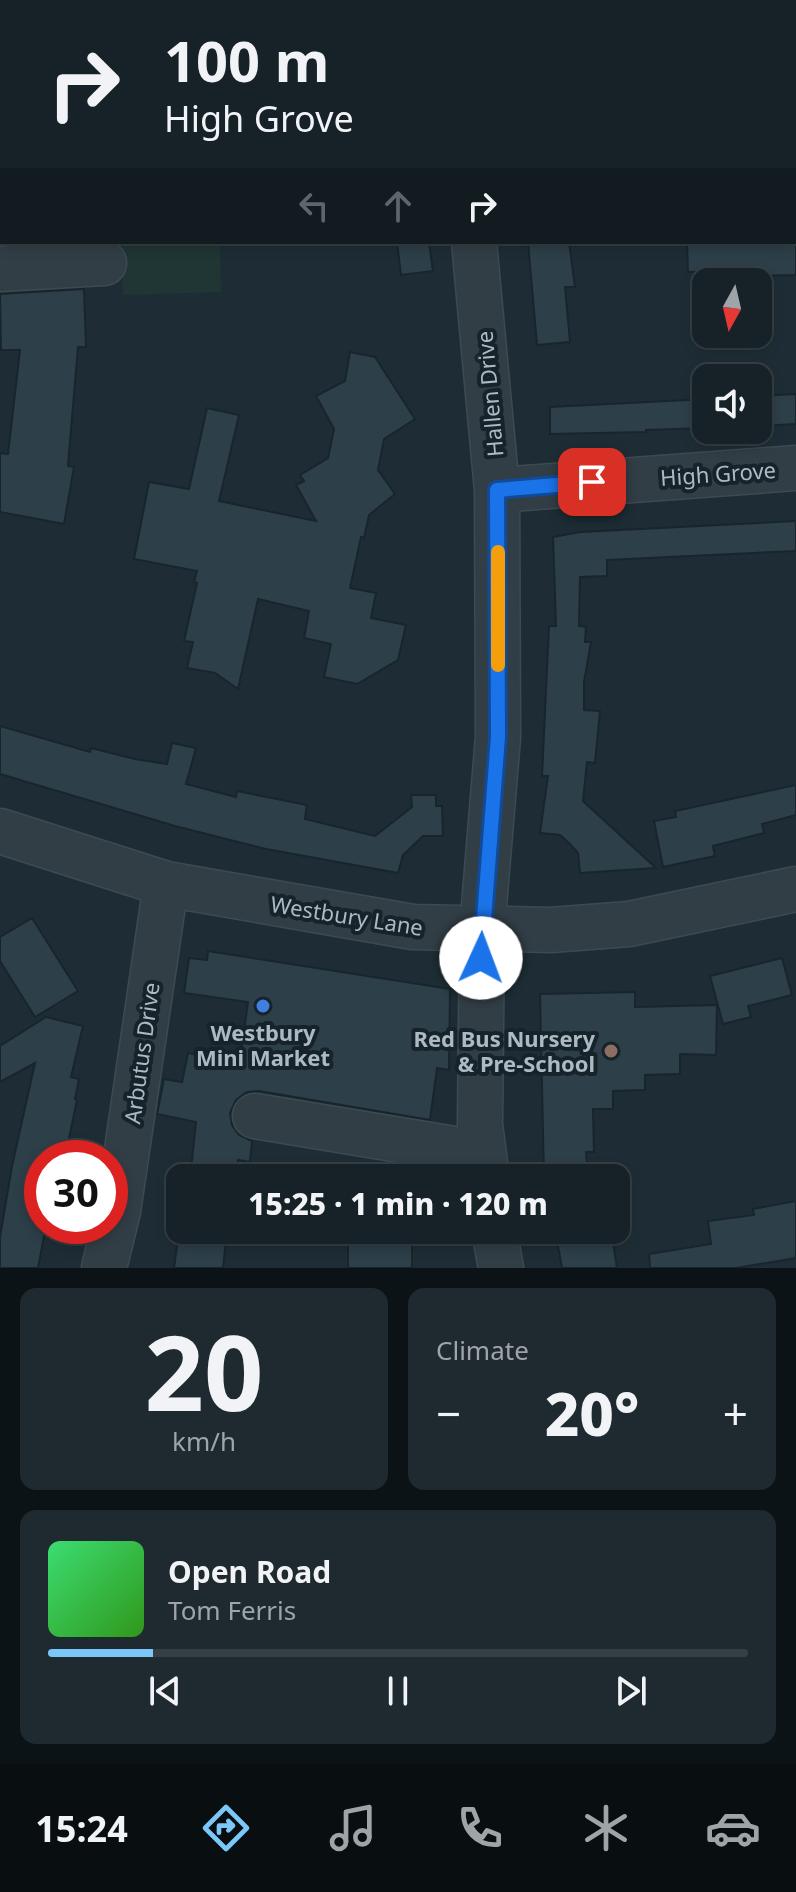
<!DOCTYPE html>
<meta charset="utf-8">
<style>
:root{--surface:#162228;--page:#1f2a30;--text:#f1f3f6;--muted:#9ea4a8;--line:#353f45;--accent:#7bc7f8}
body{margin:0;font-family:"Noto Sans",sans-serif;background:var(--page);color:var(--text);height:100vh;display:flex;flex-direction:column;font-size:30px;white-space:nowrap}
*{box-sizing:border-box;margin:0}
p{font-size:26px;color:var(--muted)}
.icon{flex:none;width:44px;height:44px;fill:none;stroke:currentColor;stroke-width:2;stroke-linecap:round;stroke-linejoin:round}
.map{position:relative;height:1268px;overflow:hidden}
.panel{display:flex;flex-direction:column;gap:20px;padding:20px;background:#0c1316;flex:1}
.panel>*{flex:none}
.guide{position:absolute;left:0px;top:0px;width:796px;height:244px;box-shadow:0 4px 12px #0003,0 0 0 2px var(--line);background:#162228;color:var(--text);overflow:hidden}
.needle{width:52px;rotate:188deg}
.controls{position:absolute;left:692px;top:268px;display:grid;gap:16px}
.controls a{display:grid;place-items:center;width:80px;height:80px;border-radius:16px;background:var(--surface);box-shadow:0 4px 12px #0003,0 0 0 2px var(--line);font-size:40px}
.speed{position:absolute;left:24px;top:1140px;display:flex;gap:16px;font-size:40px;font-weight:700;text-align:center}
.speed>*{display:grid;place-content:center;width:104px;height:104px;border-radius:50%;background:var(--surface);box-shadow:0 4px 12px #0003,0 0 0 2px var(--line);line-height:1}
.speed .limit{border:12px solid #d22;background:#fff;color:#111}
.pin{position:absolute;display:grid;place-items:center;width:68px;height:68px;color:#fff;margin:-34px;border-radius:16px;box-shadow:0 4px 12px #0006}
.me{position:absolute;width:88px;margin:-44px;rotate:2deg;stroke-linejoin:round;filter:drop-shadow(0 0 6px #0008)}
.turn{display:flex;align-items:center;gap:28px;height:168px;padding:0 32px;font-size:36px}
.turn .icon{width:104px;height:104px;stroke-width:2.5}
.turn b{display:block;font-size:56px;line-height:68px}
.lanes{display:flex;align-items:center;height:76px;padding:0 32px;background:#0003;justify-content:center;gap:40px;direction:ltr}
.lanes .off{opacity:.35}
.big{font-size:60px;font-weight:800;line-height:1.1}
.panel .card{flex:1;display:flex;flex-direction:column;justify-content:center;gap:12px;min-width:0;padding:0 28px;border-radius:16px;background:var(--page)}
.panel .dial{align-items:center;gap:0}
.dial b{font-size:104px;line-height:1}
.song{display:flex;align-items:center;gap:24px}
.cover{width:96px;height:96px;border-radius:12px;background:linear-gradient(135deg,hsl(140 70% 55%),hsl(110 70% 35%))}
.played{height:8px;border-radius:4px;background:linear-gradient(90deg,var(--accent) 15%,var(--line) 15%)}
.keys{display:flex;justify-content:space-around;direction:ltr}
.heat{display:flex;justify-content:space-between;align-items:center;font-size:44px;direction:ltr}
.panel .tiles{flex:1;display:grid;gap:20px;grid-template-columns:1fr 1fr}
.card:last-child{grid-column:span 2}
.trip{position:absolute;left:166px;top:1164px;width:464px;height:80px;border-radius:16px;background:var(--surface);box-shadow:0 4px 12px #0003,0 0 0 2px var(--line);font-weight:800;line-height:80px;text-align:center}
.tabs{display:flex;height:128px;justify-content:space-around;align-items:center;background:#090e10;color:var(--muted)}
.tabs .icon{width:56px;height:56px}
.tabs .active{color:var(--accent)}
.tabs b{font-size:36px;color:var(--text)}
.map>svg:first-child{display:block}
</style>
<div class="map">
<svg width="796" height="1268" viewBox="0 0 796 1268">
<rect width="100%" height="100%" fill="#1e2d35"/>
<path fill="#203634" d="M 122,242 L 220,242 L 221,292 L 123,295 Z"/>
<path fill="#2d3f49" stroke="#19252c" stroke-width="2" d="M 397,242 L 429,242 L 433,271 L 401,275 Z
M 528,242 L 569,242 L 575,287 L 565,287 L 570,342 L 537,345 Z
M 687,242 L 796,242 L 796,275 L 742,276 L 742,271 L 688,272 Z
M 84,289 L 86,347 L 78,347 L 68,466 L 74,467 L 64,524 L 0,512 L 0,453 L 8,454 L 20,350 L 1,350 L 0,294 Z
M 350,352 L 375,357 L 415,419 L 384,439 L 378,470 L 395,494 L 369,515 L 364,538 L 361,537 L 350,588 L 376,593 L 371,618 L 406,625 L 398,660 L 357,684 L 324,677 L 331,644 L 304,638 L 309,611 L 258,599 L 238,689 L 215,673 L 187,668 L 193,642 L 184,641 L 197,583 L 194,582 L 197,571 L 134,559 L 149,482 L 189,489 L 207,408 L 239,415 L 219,501 L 316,521 L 296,485 L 304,481 L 300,475 L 328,458 L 334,429 L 316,396 L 345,381 Z
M 796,394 L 796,424 L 760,426 L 758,396 Z
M 706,399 L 706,428 L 646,430 L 646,432 L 550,434 L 550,407 Z
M 796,521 L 796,551 L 607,560 L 607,576 L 580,577 L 579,626 L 586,627 L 585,642 L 591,642 L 584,682 L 584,710 L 600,711 L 595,763 L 587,762 L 583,801 L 656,868 L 580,873 L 578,853 L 569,843 L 560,835 L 540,833 L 548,776 L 542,776 L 549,626 L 556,626 L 553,537 L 580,532 Z
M 0,726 L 90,752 L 91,748 L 135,759 L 167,764 L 172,743 L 196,748 L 186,784 L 236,797 L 237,791 L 307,805 L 305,819 L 375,836 L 412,807 L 411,795 L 436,795 L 436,806 L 442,806 L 443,836 L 423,836 L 403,855 L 398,873 L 266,849 L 175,826 L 0,774 Z
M 796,785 L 796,815 L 762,824 L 764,833 L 713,846 L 715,856 L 663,867 L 654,821 L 676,817 L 675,811 Z
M 32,918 L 78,991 L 35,1017 L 0,961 L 0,937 Z
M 208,951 L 450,989 L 449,1070 L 437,1068 L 430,1120 L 259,1091 L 247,1092 L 236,1100 L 230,1113 L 232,1125 L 239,1135 L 252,1141 L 250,1162 L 238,1160 L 236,1178 L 190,1178 L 196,1122 L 157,1114 L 164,1079 L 182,1082 L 188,1053 L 202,1056 L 203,1050 L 233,1056 L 234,1052 L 241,1053 L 248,1002 L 184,993 L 189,958 L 207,960 Z
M 782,958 L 792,995 L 748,1006 L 751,1017 L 723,1024 L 710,976 Z
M 635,992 L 635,1007 L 717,1005 L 716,1055 L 680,1054 L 680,1074 L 645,1075 L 645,1090 L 613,1091 L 613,1109 L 593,1109 L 594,1152 L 586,1152 L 588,1178 L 544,1178 L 540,994 Z
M 46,1017 L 83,1026 L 71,1077 L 79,1079 L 75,1099 L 77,1100 L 65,1158 L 42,1158 L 42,1226 L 46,1226 L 38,1268 L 0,1268 L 0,1237 L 12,1166 L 35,1063 L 0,1082 L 0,1046 Z
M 796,1201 L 796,1258 L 736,1268 L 650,1268 L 649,1254 L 711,1244 L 708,1221 L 754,1215 L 753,1209 Z
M 186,1230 L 227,1230 L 223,1268 L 174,1268 L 178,1239 L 185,1240 Z
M 348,1230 L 412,1230 L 412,1268 L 348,1268 Z
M 555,1230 L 606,1230 L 607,1237 L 612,1236 L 617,1268 L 562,1268 Z"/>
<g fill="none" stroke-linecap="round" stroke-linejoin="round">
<g stroke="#3e4a52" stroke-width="47">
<path id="minor" d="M 440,0 L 440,2
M 474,242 L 497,490 L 498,737 L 482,930 L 480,1125 L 487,1178
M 0,269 L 104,263
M 497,490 L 796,468
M 0,831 L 166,884 L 413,927 L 551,930 L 629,924 L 796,889
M 255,1116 L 454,1149 L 483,1151
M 494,1230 L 501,1268
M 104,1268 L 118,1211 L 166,884"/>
</g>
<g stroke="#3e4a52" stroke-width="47">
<path id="major" d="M 176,2 L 189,0
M 0,20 L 2,20"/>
</g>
<use href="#minor" stroke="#323e46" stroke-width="44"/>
<use href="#major" stroke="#4f5e66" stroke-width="44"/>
</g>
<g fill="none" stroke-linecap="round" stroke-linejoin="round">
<g stroke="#114b97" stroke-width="20">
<path id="route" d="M 481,958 L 498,737 L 497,490 L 592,482"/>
</g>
<use href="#route" stroke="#1a73e8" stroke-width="14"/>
<path stroke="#f59e0b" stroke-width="14" d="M 498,552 L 498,665"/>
</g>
<circle fill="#3f7fe0" stroke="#17232a" stroke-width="3" cx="263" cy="1006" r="8"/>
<circle fill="#8d6e63" stroke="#17232a" stroke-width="3" cx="611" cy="1051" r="8"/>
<g text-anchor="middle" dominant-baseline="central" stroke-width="8" stroke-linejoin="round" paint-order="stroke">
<g font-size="22" fill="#abbac3" stroke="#17232a">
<text transform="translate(489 394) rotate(-95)">Hallen Drive</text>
<text transform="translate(718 473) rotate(-4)">High Grove</text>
<text transform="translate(347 915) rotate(9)">Westbury Lane</text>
<text transform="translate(141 1053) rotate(-82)">Arbutus Drive</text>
</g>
<g font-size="22" font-weight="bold" fill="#abbac3" stroke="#17232a">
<text x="263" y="1032">Westbury<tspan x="263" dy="25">Mini Market</tspan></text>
<text x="595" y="1038" text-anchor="end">Red Bus Nursery<tspan x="595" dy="25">&amp; Pre-School</tspan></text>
</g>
</g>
</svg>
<div class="controls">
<a><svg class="needle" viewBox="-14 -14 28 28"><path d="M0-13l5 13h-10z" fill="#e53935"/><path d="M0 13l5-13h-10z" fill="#9ea4a8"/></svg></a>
<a><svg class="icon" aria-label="sound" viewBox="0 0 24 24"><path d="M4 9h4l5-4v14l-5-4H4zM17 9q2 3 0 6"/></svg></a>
</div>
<div class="speed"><div class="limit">30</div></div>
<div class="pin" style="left:592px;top:482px;background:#d93025"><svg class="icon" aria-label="arrive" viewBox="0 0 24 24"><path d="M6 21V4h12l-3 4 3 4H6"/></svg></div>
<svg class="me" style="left:481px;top:958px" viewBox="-20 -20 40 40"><circle r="19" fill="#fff"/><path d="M0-13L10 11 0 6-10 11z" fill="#1a73e8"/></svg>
<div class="trip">15:25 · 1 min · 120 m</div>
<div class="guide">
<div class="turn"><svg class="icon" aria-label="right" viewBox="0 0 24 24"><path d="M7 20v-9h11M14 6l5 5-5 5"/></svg><div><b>100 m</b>High Grove</div></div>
<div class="lanes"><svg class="icon off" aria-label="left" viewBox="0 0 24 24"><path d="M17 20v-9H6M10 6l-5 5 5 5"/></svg><svg class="icon off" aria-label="ahead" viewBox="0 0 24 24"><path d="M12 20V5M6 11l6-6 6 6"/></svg><svg class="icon" aria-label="right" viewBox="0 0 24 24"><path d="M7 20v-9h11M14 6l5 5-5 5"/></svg></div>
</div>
</div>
<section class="panel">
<div class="tiles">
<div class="card dial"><b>20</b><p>km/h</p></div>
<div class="card"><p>Climate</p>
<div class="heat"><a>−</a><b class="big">20°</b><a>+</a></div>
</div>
<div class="card">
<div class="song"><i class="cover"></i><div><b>Open Road</b><p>Tom Ferris</p></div></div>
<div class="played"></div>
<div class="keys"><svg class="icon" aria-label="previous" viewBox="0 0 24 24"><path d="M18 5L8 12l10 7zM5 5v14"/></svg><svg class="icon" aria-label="pause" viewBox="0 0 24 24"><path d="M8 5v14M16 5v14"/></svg><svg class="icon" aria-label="next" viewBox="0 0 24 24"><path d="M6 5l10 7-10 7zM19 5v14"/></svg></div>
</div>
</div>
</section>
<nav class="tabs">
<b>15:24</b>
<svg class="icon active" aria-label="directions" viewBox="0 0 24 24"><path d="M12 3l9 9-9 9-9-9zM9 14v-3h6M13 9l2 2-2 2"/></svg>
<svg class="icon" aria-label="music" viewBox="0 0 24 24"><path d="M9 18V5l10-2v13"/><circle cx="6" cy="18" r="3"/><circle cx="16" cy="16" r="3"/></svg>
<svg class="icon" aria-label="phone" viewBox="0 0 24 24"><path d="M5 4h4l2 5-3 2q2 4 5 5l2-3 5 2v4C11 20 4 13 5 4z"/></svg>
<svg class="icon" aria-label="climate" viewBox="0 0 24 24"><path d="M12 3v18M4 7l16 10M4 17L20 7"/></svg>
<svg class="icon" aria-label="car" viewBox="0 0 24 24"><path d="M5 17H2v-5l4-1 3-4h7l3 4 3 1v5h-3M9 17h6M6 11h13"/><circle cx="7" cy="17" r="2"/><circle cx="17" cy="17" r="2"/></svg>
</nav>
